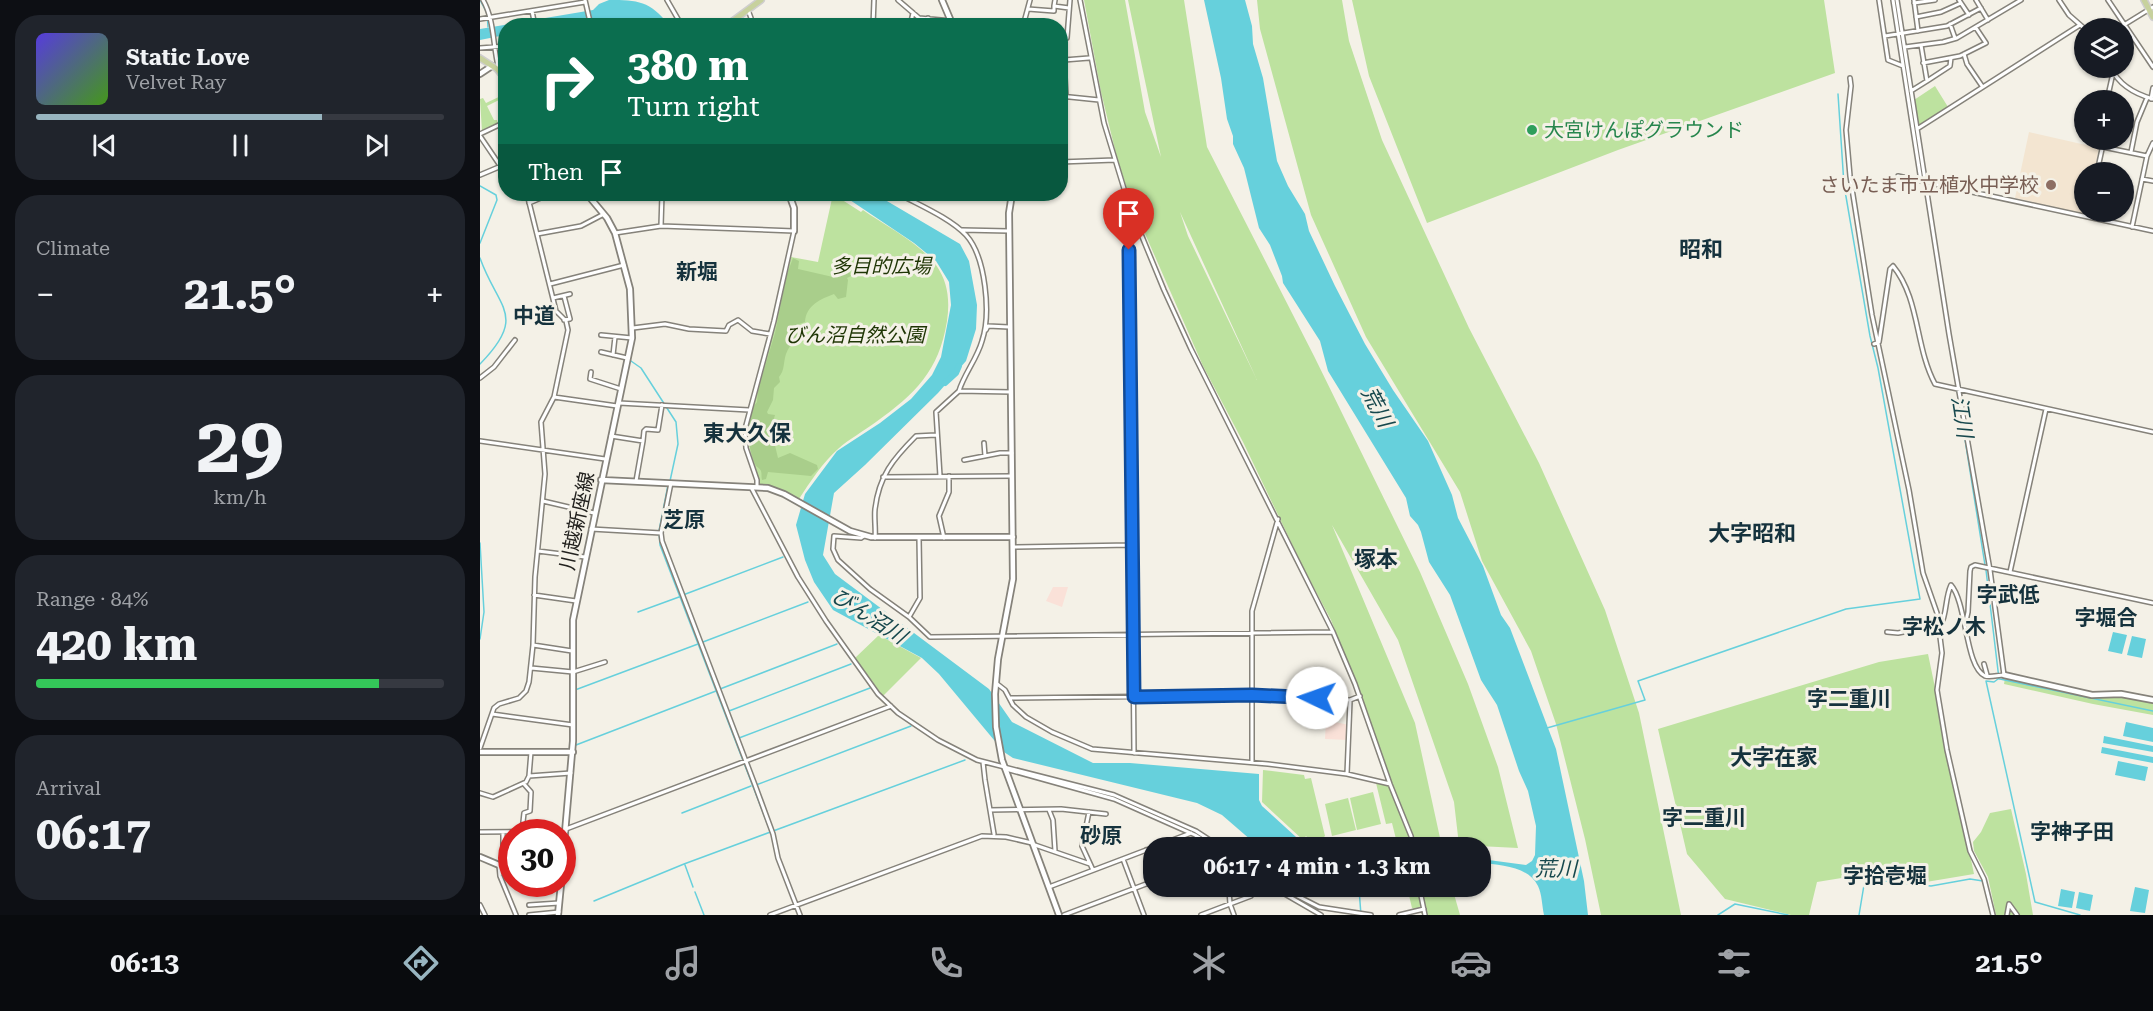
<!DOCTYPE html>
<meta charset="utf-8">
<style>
:root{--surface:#171b24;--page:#20242c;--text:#f1f3f6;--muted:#9ea1a6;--line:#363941;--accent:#98b5c0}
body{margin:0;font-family:"Roboto Serif","Noto Sans JP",serif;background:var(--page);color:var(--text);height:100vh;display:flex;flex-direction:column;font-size:22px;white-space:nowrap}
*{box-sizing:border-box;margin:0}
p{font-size:20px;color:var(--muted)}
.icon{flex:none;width:33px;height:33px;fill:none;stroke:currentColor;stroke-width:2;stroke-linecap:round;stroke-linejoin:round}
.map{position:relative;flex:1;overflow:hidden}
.panel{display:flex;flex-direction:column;gap:15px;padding:15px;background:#0d0f14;width:480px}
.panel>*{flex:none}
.banner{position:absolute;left:18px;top:18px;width:570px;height:183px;border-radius:24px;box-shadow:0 2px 4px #0004;background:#0b6e4f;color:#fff;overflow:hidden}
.tools{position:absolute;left:1594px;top:18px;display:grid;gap:12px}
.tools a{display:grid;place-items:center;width:60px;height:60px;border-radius:50%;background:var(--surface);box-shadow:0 2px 4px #0004;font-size:30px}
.speed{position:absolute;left:18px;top:819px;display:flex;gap:12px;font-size:30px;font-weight:700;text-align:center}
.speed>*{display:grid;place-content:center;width:78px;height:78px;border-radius:50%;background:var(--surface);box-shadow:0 2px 4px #0004;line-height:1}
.speed .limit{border:9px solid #d22;background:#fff;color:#111}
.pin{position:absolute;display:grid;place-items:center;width:51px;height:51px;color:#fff;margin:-62px -26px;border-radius:50% 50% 50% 0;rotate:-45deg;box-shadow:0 0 6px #0007}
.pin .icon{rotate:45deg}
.me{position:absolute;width:66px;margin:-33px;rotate:273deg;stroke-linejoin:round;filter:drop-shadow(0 0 4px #0008)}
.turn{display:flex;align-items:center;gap:21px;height:126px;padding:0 30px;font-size:27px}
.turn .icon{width:78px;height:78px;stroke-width:2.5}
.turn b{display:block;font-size:42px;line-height:51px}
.then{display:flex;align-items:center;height:57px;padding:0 30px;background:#0003;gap:12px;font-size:22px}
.big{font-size:45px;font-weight:700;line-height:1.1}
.panel .tile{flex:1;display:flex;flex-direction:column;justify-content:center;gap:9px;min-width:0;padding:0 21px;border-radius:24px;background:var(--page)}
.panel .dial{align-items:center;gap:0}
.dial b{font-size:78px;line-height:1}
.song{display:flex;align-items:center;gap:18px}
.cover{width:72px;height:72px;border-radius:9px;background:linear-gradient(135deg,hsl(250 70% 55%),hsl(100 70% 35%))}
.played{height:6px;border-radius:3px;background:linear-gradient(90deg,var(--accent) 70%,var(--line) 70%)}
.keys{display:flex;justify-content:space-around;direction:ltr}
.heat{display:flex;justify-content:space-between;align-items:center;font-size:33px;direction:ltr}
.charge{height:9px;border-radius:4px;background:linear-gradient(90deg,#34c759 84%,var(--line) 0)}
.trip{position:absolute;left:663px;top:837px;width:348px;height:60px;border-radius:24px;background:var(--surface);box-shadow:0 2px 4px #0004;font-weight:700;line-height:60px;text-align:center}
.tab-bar{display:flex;height:96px;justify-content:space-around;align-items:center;background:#090b0e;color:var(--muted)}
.tab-bar .icon{width:42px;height:42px}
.tab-bar .selected{color:var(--accent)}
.tab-bar b{font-size:27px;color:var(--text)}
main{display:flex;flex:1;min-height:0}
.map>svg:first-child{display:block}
</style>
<main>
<section class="panel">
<div class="tile">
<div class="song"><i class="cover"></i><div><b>Static Love</b><p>Velvet Ray</p></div></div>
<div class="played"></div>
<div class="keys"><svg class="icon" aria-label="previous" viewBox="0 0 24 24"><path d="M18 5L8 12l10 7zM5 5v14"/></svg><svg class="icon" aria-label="pause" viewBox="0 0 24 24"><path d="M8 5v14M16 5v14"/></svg><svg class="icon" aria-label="next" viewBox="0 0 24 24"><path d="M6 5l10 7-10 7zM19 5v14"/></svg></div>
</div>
<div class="tile"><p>Climate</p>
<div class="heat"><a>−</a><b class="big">21.5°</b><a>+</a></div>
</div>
<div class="tile dial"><b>29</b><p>km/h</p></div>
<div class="tile"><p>Range · 84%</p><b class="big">420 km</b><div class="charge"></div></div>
<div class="tile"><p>Arrival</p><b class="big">06:17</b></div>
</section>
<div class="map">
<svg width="1673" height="915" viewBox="0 0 1673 915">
<rect width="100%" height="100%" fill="#f4f1e7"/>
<path fill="#fae1d8" d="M 573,587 L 588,587 L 582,607 L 566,601 Z
M 846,720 L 869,725 L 868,740 L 845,739 Z"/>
<path fill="#f3e5d1" d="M 1549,132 L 1619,148 L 1614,172 L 1605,172 L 1605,214 L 1535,198 Z"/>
<path fill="#bde29f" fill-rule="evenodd" d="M 604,0 L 645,0 L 665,112 L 681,157 L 648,0 L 704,0 L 727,147 L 834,356 L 940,572 L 988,684 L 1018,767 L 1038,848 L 979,845 L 974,802 L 918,640 L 852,525 L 935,723 L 962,847 L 918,847 L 912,823 L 906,824 L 896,783 L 911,782 L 890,720 L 851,620 L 824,569 L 763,442 L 723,366 L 652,204 L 637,158 L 621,92 ZM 700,212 L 777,380 L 708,236 Z
M 777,0 L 862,0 L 869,41 L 902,140 L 989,328 L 1059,463 L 1125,610 L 1159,713 L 1201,915 L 1121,915 L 1105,839 L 1076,724 L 1051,651 L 1002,561 L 980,492 L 886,337 L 831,215 L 780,29 Z
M 872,0 L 1344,0 L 1355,73 L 1138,150 L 947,223 L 889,76 Z
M 1455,86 L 1468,107 L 1438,127 L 1434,100 Z
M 25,94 L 25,97 L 7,106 L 14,120 L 17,120 L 18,124 L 2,132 L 0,99 L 3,98 L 6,103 Z
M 353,194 L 381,212 L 383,210 C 404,225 440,243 456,265 C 468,282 470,300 467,321 C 459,371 435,394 396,422 C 384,431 369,439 358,449 C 343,462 330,482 319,499 L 295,488 L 280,485 C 276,462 266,451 268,426 L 293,333 L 311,257 L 338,262 Z
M 399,635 L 441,658 L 403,696 L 375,658 Z
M 1448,654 L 1494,874 L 1446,882 L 1380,875 L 1337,882 L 1329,915 L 1311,915 L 1245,899 L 1207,854 L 1178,729 L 1399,662 Z
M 1525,678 L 1617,698 L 1641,695 L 1673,701 L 1673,715 L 1613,704 L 1524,684 Z
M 783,770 L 824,775 L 825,779 L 831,778 L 845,836 L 842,839 L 843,847 C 831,848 831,842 826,836 L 823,840 L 782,802 Z
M 893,792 L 901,824 L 877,830 L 870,798 Z
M 868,798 L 876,830 L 852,836 L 845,804 Z
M 1531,809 L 1546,874 L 1553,915 L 1516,915 L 1508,877 L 1494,851 L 1493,842 L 1501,832 L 1510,813 Z
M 927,887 L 972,887 L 980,915 L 944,915 L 932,908 Z"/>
<path fill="#a9ce8b" d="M 313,258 L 319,261 L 318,269 L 353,277 L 357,271 L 364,269 L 370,273 L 371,276 L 367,278 L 368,280 L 366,297 L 358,299 L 354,294 C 341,299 326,305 325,322 L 319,324 C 320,336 310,343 306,354 C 303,363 305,370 299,377 L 300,382 L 294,388 L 293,400 L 287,412 L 288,414 L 295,415 L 291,429 L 298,458 L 310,453 L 337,465 L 338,469 L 331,476 L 288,472 L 286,479 L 282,480 C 281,477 282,474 281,471 C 280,468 276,467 275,464 C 268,447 263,418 277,402 L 278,390 L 295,333 L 307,274 Z"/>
<path fill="#66d0dc" d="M 129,0 C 158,0 170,1 189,25 L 139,25 L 119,20 L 90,25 L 26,26 L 25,35 L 0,40 L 0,29 L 113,10 L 119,4 Z
M 724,0 L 765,0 L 772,26 L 773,44 L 783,78 L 797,161 L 808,186 L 825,214 L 829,231 L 855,286 L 885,344 L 913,390 L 948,441 L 972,495 L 978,518 L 1003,566 L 1021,615 L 1030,628 L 1076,749 L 1104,881 L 1108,915 L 1064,915 C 1062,906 1062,894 1058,886 C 1048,866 1020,865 1001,863 L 1001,859 L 1046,865 L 1052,861 L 1055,855 L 1056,826 L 1048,791 L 1039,771 L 1017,705 L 1001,680 L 970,595 L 949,562 L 941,532 L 938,525 L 930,516 L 926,498 L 848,371 L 840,341 L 803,283 L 802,276 L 790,245 L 779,228 L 764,168 L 753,144 L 753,136 L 747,119 L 741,78 Z
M 361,194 L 395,194 L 480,244 L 489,261 L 497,305 L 496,329 L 486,361 L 458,393 L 385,465 L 354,493 L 343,555 L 355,574 L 509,689 L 532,722 L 613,763 L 650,763 L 779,774 L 779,800 L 782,806 L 827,847 L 779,847 L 742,815 L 717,803 L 533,758 L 524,752 L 459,674 L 442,658 L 353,610 L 334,582 L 325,560 L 316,525 L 325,494 L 357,451 L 400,423 L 431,399 L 452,375 L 461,357 L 471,305 L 469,282 L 456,261 L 434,243 Z
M 1633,632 L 1647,635 L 1642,654 L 1628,651 Z
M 1652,636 L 1666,639 L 1662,658 L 1647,655 Z
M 1646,722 L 1673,728 L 1673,742 L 1643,736 Z
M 1624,736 L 1673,746 L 1673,752 L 1623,743 Z
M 1622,747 L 1673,757 L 1673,763 L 1621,753 Z
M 1638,761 L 1668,767 L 1665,781 L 1635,775 Z
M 833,887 L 889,887 C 870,891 851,899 833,887 Z
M 1655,887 L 1669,890 L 1665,913 L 1650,911 Z
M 1581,889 L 1595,892 L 1592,908 L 1578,906 Z
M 1599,892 L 1613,895 L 1610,911 L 1596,908 Z"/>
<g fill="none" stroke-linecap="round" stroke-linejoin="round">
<path stroke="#66d0dc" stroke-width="1.5" d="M 0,0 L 7,13 L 8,27
M 1415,0 L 1505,565
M 0,186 L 16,195 L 17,200 L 0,243
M 0,258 C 18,309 48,315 0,364
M 151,361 L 161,368 L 196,422 L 198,444 L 190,481
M 188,485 L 179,531 L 180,545 L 289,828
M 0,543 L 4,612 L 0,639
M 1506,570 L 1519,679
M 203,595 L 303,557
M 158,612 L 199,597
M 223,642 L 328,602
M 1518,679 L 1514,682 L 1506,681 L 1555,902 L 1600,915
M 1520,679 L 1673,711
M 240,689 L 357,644
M 95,690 L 218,644
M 249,711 L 371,664
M 1067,728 L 1165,700 L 1158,681 L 1366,609 L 1440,599 L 1398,368 L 1390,336 L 1364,185 L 1358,94
M 259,738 L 390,688
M 96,745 L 236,691
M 276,785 L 431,726
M 202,813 L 271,786
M 205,865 L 213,887
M 879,889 L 881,915
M 215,892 L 224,915
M 114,901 L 204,864 L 485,760
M 1238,915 L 1255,904 L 1308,915
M 1379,915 L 1385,879 L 1451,886 L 1490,879 L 1503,881"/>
<path stroke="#66d0dc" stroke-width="6" d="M 465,383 L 476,373 L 479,366"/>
<g stroke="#85827a" stroke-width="6">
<path id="street" d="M 3,0 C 14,19 13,44 18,66 L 17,69
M 105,0 L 111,26
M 187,0 L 202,26
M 418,0 L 439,18 L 472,21
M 575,0 L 574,6 L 589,8
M 600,0 L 624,123 L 649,205 L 684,290 L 711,349 L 853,632 L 875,684 L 910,784 L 931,836 L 933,848
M 1399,0 L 1408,60 L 1423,66
M 1413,0 L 1441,181
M 1434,0 L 1438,31
M 1479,0 L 1489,15
M 1496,0 L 1508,20
M 1579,0 L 1589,15 L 1605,29
M 1628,0 L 1673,67
M 1434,3 L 1455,0
M 548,9 L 574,11 L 574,6
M 268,10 L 271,18 L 268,26
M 52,11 L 55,26
M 1436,17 L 1461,12 L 1481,3
M 0,19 L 105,2
M 473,23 L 480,26
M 1470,24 L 1475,38
M 393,26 L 394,0
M 430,26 L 433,13
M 448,26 L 448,18
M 543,26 L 550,0
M 1639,28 L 1673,7
M 1405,36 L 1467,26 L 1501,8
M 583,39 L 586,97
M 580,40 L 587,38 L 590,0
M 1425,47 L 1463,42 L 1477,38 L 1541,0
M 0,48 L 26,46
M 1484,54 L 1487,64 L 1502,86
M 584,60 L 609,58
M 1443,63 L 1480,56 L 1506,43 L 1496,28
M 1631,68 C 1639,85 1655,94 1673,99
M 1370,78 L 1371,86 L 1366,130 L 1370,176 L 1392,315 L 1429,490 L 1443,573 L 1457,613 L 1462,653 L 1457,690 L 1467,750 L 1490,851 L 1504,879 L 1513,915
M 1447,81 L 1470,66 L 1471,58
M 1431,91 L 1447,81 L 1441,45
M 580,96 L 619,100
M 1671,99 L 1673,88
M 1627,100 L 1633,73
M 1437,129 L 1600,25
M 0,134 L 21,124 L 26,135
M 0,136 L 21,167
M 1623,147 L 1667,156
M 1651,152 L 1657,122 L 1667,98
M 580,162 L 635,160
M 1617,172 L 1624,140
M 0,175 L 26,164
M 1418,176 L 1673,231
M 1662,179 L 1673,181
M 419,194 C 439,205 470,218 486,235 C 506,257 511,314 502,341 C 497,359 484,374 479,391
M 49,203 L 70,194
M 649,208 L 654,753
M 181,226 L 182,194
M 1652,227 L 1667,156 L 1673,143
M 482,230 L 529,231
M 135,233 L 181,226 L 314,231 L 294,321 L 265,429 L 266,448 L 277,480 L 277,487
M 57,234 L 101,226 L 124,214
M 1413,266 C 1440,299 1435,347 1455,384 L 1673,432
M 70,284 L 144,265
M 84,296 L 90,319 L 84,320
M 73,298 L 90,294
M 153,328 L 185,324 L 209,329 L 246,331 L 249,325 L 258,320 L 272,331 L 290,334
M 506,330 L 508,326 L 529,327
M 121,335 L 152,338
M 1394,344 L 1399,342 L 1410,269 L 1413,266
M 121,352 L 147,358
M 133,355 L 135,337
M 111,372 L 110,379 L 141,389
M 0,378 L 14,367 L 35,340
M 74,397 L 137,406
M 139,403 L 269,410
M 131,436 L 163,441 L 156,481
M 0,441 L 125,459
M 163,441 L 164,431 L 166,429 L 178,430 L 182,405
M 504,443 L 505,456
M 484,460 L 520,453 L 532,453
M 460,476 L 456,412 L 479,391 L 531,392
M 403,477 L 532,476
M 191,483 L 181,533 L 182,541 L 275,785 L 293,834 L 298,858 L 320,915
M 271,487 L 318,577 L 346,621 L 398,694 L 418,713 L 458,740 L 497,760 L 634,795 L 716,831 L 742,848
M 63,501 L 114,513
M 111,529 L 181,533
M 384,536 L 381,538 L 354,536 L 353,549 L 358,560 L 390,589 L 429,617 L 450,637 L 853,632
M 395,538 C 396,529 394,519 395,509 C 399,476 413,459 436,436 L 456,435
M 464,538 L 459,516 L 469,492 L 469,476
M 533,547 L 651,545
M 58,551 L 105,557
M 1530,572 L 1566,409
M 54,595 L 96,601
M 429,617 L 440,598 L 439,538
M 1486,621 L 1488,612 L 1490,571 L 1491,567 L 1495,565 L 1673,603
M 1407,632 L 1418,633 L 1461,625 C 1467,613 1465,598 1471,585 C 1487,603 1485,667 1505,676 C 1510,678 1518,675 1524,675 L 1510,570 L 1469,334 L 1417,0
M 53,645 L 92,651
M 1504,664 L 1507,675
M 51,668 L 93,672 L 125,662
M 516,683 L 525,690 L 533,705 L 546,717 L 572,732 L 612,749 L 788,764 L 867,774 L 910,784
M 530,698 L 772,695 L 870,700 L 880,696
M 12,714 L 93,725
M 0,748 L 14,708 L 19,704 L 39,698 L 46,691 L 49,682 L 53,645 L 55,577 L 65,474 L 61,422 L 74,397 L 88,330 L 86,321 L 76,311 L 47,194
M 503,762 L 505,780 L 514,834
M 772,762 L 772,611 L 798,519
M 526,769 L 634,799 L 715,835 L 736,848
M 867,774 L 870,701
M 49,776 L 91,773
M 0,793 L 13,797 L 46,782 L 49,776 L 51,752
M 510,810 L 581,809 L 626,814
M 569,810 L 573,820 L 575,851
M 609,812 L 602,846 L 613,870
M 86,829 L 411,706
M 42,831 L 44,813 L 50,811 L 51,792 L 44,784
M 0,832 L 86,831
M 23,832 L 23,849 L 32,849
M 555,845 L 610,864
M 666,850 L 674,854
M 643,859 L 664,915
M 19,865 L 20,876 L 36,915
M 744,886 L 749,890 L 750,904 L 754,915
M 791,886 L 841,915
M 798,886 L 839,907 L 891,915
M 939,886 L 945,915
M 569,887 L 711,833
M 0,905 L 5,915
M 49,905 L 79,903
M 49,915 L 79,912
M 290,915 L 502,836 L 526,837 L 552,843
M 584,915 L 674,881
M 721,915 L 771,896 L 777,886
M 919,915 L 944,909
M 1527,915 L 1529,904 L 1537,915"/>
</g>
<g stroke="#85827a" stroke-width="8">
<path id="secondary" d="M 462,0 L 473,26
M 0,74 L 12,66
M 22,75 L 26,81
M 309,194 L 314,208 L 314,231
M 532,194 L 529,213 L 533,579 L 518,659 L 515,694 L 516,727 L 522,760 L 579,915
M 121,480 L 288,488 L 304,494 L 370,531 L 391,537 L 533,537
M 1524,675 L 1612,695 L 1641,694 L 1673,700
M 0,752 L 93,752
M 0,857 L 19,865 L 32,866
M 82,867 L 93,741 L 93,620 L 152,338 L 150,289 L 135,233 L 127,218 L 107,194
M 78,915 L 81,884"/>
</g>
<g stroke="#cfcece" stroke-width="8">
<path id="primary" d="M 1664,0 L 1673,17
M 246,26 L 281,0
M 0,58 L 17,69 L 22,75 L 26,75"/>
</g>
<use href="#street" stroke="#fff" stroke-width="3"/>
<use href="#secondary" stroke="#fff" stroke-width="4.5"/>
<use href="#primary" stroke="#c7d19d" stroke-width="5"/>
</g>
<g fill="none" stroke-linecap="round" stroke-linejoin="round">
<g stroke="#114b97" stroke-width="15">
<path id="route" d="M 649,250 L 654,697 L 772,695 L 837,698"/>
</g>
<use href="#route" stroke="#1a73e8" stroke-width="10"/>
</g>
<circle fill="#2e9e5b" stroke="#f4f1e7" stroke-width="2" cx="1052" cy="130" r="6"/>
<circle fill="#8d6e63" stroke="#f4f1e7" stroke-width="2" cx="1571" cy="185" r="6"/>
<g text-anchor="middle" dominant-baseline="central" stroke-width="6" stroke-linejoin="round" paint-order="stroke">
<g font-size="20" fill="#27864d" stroke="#f4f1e7" text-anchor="start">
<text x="1064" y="130">大宮けんぽグラウンド</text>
</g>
<g font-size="20" fill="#785e54" stroke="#f4f1e7" text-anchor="end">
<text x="1559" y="185">さいたま市立植水中学校</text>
</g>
<g font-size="20" font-style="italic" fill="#1e3504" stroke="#f4f1e7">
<text x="401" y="266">多目的広場</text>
<text x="375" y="335">びん沼自然公園</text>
</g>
<g font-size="20" fill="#23221f" stroke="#f4f1e7">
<text transform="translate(97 521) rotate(-78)">川越新座線</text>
</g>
<g font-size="21" font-weight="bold" fill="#15323d" stroke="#f4f1e7">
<text x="217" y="272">新堀</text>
<text x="54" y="316">中道</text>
<text x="204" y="520">芝原</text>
<text x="1528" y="595">字武低</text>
<text x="1626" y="618">字堀合</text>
<text x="1464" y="627">字松ノ木</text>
<text x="1369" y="699">字二重川</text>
<text x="1224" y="818">字二重川</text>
<text x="1592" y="832">字神子田</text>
<text x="621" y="836">砂原</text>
<text x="1405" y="876">字拾壱堀</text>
</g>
<g font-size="21" font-style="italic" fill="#17484d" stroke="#f4f1e7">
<text transform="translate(897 407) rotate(62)">荒川</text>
<text transform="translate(1482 417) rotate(81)">江川</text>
<text transform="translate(389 616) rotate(33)">びん沼川</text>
<text x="1076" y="869">荒川</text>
</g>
<g font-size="22" font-weight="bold" fill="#15323d" stroke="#f4f1e7">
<text x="1221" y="249">昭和</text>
<text x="267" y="433">東大久保</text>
<text x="1272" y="533">大字昭和</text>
<text x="896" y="559">塚本</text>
<text x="1294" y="757">大字在家</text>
</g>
</g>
</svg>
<div class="tools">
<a><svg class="icon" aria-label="layers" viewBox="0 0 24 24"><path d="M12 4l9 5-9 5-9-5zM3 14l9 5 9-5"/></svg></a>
<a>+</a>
<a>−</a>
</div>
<div class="speed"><div class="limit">30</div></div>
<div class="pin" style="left:649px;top:250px;background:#d93025"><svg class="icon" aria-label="arrive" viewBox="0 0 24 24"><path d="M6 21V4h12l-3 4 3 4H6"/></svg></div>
<svg class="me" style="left:837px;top:698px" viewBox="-20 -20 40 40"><circle r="19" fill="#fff"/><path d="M0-13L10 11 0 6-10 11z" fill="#1a73e8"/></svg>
<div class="trip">06:17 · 4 min · 1.3 km</div>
<div class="banner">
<div class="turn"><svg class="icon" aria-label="right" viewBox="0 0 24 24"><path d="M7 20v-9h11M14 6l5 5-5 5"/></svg><div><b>380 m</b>Turn right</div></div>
<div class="then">Then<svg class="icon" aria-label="arrive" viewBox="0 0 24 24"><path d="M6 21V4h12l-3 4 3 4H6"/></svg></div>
</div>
</div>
</main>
<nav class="tab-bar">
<b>06:13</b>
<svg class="icon selected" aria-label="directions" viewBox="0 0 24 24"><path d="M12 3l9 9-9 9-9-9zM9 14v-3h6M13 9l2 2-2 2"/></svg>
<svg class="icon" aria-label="music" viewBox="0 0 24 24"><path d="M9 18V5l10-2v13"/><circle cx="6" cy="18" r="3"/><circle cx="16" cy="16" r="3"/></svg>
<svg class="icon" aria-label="phone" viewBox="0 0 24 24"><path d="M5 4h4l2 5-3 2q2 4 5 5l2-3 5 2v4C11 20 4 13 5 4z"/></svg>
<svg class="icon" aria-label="climate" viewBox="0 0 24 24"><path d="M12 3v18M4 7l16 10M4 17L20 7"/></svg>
<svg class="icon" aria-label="car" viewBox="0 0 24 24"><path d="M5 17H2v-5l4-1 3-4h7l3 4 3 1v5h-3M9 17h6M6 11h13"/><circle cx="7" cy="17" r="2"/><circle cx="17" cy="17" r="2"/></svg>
<svg class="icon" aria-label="filters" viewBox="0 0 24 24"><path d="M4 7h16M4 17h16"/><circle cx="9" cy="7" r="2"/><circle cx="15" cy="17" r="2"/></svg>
<b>21.5°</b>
</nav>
